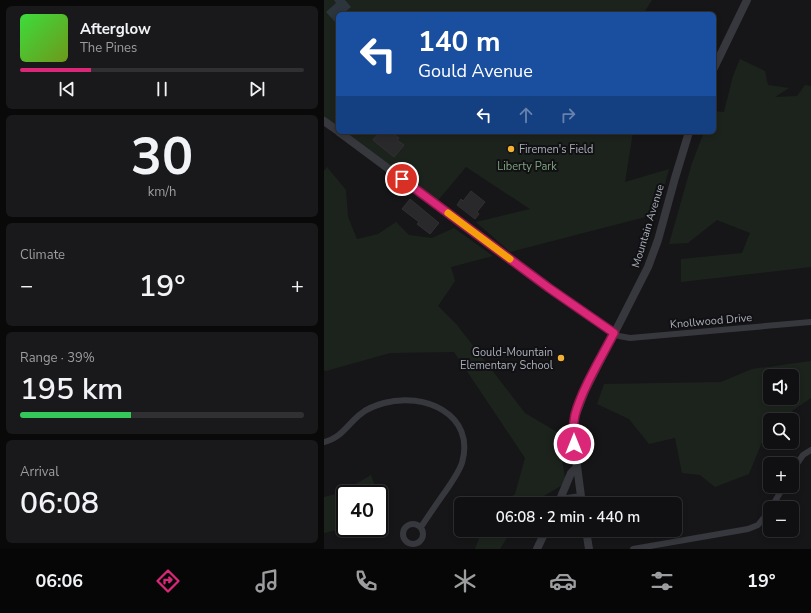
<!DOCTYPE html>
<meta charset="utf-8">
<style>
:root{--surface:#101012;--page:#19191b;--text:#f1f3f6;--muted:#9c9d9f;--line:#303032;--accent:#db2777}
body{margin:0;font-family:"Nunito Sans",sans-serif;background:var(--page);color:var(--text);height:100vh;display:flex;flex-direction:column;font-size:15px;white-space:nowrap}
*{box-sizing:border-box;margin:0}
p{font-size:13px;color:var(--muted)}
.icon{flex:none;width:22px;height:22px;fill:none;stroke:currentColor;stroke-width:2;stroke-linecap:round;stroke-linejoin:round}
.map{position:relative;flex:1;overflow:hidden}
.details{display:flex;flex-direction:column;gap:6px;padding:6px;background:#09090a;width:324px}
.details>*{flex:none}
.guide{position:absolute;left:12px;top:12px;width:380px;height:122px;border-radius:6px;box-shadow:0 2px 6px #0003,0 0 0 1px var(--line);background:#1a4fa0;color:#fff;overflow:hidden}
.fabs{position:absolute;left:439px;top:369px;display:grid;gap:8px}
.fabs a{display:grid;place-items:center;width:36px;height:36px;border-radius:6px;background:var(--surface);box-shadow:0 2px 6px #0003,0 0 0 1px var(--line);font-size:20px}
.speed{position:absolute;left:12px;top:485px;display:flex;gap:8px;font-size:20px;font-weight:700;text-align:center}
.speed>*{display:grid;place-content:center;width:52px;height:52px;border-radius:50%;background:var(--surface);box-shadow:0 2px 6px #0003,0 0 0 1px var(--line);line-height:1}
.speed .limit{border:2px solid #111;border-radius:6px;background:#fff;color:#111}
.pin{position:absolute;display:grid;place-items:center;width:34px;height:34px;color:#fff;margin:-17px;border:2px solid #fff;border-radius:50%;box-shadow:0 1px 4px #0007}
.me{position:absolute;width:44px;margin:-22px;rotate:0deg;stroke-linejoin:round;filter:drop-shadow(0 0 3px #0008)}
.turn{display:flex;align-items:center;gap:14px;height:84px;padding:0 16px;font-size:18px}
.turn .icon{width:52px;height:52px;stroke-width:2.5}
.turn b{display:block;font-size:28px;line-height:34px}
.lanes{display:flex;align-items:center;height:38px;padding:0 16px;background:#0003;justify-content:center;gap:20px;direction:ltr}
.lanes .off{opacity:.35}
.big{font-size:30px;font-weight:600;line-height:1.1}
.details .widget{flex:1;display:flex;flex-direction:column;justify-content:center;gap:6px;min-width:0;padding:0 14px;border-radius:6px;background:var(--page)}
.details .dial{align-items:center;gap:0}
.dial b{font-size:52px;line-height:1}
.song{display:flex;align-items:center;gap:12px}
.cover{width:48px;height:48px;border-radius:6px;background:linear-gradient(135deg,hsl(120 70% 55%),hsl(80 70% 35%))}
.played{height:4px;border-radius:2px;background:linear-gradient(90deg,var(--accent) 25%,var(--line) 25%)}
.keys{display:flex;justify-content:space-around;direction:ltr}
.heat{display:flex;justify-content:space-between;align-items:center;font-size:22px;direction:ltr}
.charge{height:6px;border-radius:3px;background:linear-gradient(90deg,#34c759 39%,var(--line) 0)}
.trip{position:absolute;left:130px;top:497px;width:228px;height:40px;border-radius:6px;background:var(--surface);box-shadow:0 2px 6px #0003,0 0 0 1px var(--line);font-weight:600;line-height:40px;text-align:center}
.tabs{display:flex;height:64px;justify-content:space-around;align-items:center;background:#060607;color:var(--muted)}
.tabs .icon{width:28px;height:28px}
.tabs .selected{color:var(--accent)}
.tabs b{font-size:18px;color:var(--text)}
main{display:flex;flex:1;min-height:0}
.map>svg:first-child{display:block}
</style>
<main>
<section class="details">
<div class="widget">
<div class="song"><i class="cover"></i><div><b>Afterglow</b><p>The Pines</p></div></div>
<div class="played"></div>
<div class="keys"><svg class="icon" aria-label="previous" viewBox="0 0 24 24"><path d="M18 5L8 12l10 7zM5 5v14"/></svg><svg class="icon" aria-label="pause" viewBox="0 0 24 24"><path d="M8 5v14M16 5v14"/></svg><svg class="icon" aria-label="next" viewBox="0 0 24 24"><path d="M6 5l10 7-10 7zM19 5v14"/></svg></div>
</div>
<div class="widget dial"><b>30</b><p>km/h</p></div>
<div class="widget"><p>Climate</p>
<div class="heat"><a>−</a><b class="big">19°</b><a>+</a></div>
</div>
<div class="widget"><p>Range · 39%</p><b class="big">195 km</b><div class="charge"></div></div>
<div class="widget"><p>Arrival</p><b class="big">06:08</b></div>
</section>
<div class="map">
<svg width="487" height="549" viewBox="0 0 487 549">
<rect width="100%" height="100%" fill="#161618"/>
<path fill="#1c231d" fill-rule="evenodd" d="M 0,0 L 328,0 L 319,14 L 14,14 L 14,128 L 0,117 Z
M 416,59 L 441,71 L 444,85 L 465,88 L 451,97 L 473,96 L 481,85 L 487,86 L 487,267 L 357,282 L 357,259 L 418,253 L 426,233 L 393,220 L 364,243 L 345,244 L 368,163 L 380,132 L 390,132 L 390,111 L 400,112 L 409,76 Z
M 19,132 L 309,132 L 301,182 L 345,169 L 333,214 L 186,252 L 152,222 L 206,209 L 142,167 L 111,204 Z
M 3,167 L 22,190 L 24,217 L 33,239 L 54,234 L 72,222 L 85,235 L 108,238 L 130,228 L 169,256 L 127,267 L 131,281 L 114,306 L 133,325 L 201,413 L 238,435 L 238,459 L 242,483 L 206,504 L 179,504 L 191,494 L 201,458 L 130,352 L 66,353 L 2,371 L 0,370 L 0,171 Z
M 487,361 L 487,398 L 468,411 L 459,420 L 446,420 L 446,433 L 438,442 L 425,474 L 391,487 L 376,475 L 358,473 L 351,438 L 325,444 L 305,419 L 273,404 L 280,384 L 397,382 L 428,369 ZM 446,376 L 468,376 L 468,398 L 446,398 Z
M 47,475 L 54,494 L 21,494 L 21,528 L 0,533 L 0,497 L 16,493 Z
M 158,530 L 188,530 L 176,549 L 151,549 Z"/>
<path fill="#2c353c" d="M 10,0 L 21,0 L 27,7 L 19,14 L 14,14 L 14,25 L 2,12 L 12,3 Z"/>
<path fill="#29292c" stroke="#303034" d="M 56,132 L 62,132 L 65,135 L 67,132 L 75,138 L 73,140 L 80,145 L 70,157 L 49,140 Z
M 147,191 L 161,202 L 153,212 L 155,214 L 151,219 L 133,205 L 137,199 L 139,201 Z
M 86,199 L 115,223 L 106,234 L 93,224 L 95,222 L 78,209 Z"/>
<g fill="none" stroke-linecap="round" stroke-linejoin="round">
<path stroke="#37383d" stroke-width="6" d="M 290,333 L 295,336 L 306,338 L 487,322
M 0,442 C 18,438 24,423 38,413 C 44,408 53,405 60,403 C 100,392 152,414 138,463 C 134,474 127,483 121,492 C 113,503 105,515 97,527
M 468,471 L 479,455 L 487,450
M 447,508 L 460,486
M79 534a10 10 0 1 1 20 0a10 10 0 1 1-20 0Z
M 309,549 L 424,529 L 434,525 L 446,510"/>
<path stroke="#37383d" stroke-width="8" d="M 390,68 L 423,0
M 0,121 L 14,131
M 15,132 L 225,288 L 290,333
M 234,503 L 243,499 L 257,497
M 234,504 L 247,473 L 253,467
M 258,504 L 250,443 L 249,430 L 251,417 L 261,391 L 324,267 L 334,240 L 351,178 L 365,132
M 262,530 L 265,549
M 213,549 L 222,530"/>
</g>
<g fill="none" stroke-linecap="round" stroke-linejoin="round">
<g stroke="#8e194d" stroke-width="10">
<path id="route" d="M 78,179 L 225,288 L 290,333 C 277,358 258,389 251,415 C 249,424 249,434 250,444"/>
</g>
<use href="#route" stroke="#db2777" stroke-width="7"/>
<path stroke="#f59e0b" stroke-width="7" d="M 124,213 L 186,259"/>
</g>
<g fill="#f2b134" stroke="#111113" stroke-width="1.5">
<circle cx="187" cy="149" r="4"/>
<circle cx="237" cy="358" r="4"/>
</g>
<g text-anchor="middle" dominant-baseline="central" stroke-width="4" stroke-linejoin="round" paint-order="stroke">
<g font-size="11" fill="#a8adb8" stroke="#111113" text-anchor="start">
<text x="195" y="149">Firemen's Field</text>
<text x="229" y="352" text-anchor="end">Gould-Mountain<tspan x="229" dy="13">Elementary School</tspan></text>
</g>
<g font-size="11" fill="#7fa381" stroke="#111113">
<text x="203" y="166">Liberty Park</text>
</g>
<g font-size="11" fill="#a8adb8" stroke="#111113">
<text transform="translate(324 226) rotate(-73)">Mountain Avenue</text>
<text transform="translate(387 321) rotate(-5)">Knollwood Drive</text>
</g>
</g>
</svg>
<div class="fabs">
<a><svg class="icon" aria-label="sound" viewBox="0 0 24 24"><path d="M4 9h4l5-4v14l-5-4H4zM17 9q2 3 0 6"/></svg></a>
<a><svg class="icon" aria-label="search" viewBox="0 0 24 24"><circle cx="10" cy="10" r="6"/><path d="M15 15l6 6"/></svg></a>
<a>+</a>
<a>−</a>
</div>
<div class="speed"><div class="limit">40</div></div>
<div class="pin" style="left:78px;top:179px;background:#d93025"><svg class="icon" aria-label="arrive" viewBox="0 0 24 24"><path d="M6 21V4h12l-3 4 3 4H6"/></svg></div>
<svg class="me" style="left:250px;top:444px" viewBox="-20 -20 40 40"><circle r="17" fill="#db2777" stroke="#fff" stroke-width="3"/><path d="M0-11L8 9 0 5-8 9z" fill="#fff"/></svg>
<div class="trip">06:08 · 2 min · 440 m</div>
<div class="guide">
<div class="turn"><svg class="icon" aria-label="left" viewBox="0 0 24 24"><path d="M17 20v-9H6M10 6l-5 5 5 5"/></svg><div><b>140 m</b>Gould Avenue</div></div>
<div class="lanes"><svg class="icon" aria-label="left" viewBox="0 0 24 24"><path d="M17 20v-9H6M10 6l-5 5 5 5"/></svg><svg class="icon off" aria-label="ahead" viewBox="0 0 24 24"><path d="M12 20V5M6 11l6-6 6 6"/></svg><svg class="icon off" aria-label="right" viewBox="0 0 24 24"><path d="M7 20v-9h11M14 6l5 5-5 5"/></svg></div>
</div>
</div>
</main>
<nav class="tabs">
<b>06:06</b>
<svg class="icon selected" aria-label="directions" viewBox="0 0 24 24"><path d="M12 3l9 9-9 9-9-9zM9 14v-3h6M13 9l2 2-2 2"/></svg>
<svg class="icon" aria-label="music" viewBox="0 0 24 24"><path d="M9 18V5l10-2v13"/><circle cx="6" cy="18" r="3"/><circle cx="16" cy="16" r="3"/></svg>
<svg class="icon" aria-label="phone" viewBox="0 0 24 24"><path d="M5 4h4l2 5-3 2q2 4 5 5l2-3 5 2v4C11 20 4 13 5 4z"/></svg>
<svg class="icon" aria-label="climate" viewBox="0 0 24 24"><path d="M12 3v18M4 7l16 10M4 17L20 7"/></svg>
<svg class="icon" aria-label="car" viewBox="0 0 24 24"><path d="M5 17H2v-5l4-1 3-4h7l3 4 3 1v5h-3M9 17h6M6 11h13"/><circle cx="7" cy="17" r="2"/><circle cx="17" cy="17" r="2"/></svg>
<svg class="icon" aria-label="filters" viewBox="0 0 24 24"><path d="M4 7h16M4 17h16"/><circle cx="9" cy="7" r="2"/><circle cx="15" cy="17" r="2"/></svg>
<b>19°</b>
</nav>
